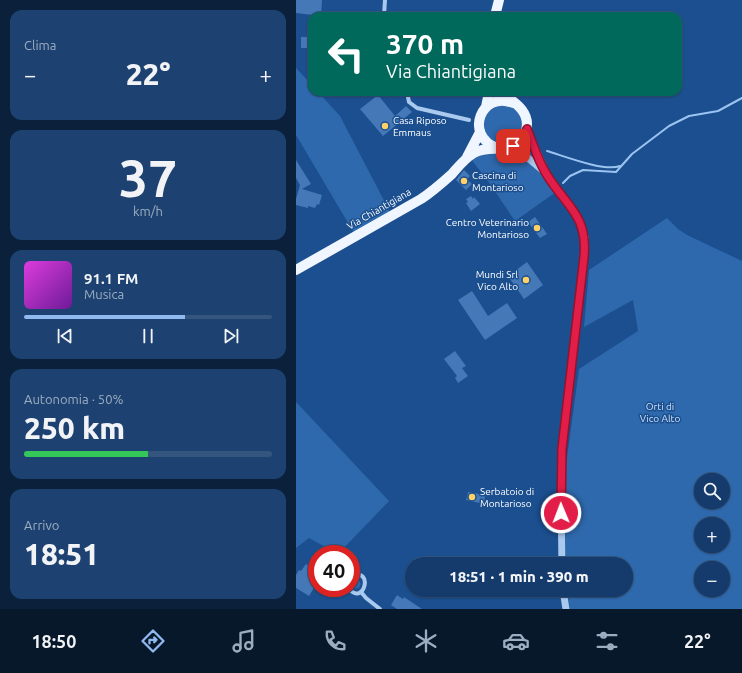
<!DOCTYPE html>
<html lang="it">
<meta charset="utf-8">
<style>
:root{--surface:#143b6b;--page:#1d4271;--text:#f1f3f6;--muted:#9dadc1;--line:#33557e;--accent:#90b9f0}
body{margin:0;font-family:Ubuntu,sans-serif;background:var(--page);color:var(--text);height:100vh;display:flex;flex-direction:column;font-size:15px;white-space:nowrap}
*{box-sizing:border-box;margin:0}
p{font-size:13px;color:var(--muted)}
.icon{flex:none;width:22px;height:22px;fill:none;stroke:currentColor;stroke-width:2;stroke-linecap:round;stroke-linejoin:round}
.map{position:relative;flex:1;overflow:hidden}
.drawer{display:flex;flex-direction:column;gap:10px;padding:10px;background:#0b203b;width:296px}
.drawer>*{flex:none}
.top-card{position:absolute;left:12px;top:12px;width:374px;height:84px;border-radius:12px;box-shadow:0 1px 3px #0004,0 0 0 1px var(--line);background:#00695c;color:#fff;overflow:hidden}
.controls{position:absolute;left:398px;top:473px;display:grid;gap:8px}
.controls a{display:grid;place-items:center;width:36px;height:36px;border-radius:50%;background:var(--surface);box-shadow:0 1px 3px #0004,0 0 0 1px var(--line);font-size:20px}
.speed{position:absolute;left:12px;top:545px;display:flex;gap:8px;font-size:20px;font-weight:700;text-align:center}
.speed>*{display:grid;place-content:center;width:52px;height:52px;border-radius:50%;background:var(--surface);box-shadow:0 1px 3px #0004,0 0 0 1px var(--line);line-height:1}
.speed .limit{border:6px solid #d22;background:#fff;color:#111}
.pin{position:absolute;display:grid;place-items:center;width:34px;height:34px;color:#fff;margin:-17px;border-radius:8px;box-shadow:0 2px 6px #0006}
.me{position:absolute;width:44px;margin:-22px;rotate:359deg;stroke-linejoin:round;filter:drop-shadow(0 0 3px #0008)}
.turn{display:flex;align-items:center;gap:14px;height:84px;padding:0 12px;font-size:18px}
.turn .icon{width:52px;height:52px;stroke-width:2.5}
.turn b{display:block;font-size:28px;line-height:34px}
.big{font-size:30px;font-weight:800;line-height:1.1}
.drawer .tile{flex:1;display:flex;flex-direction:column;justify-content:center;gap:6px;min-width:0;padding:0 14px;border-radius:12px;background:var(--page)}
.drawer .dial{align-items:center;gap:0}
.dial b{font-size:52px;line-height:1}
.song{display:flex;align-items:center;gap:12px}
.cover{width:48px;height:48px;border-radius:6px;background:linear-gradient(135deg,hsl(300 70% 55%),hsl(280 70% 35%))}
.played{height:4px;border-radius:2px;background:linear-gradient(90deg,var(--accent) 65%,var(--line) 65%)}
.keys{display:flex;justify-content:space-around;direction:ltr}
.heat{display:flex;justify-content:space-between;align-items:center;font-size:22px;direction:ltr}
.charge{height:6px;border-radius:3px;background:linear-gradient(90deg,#34c759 50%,var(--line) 0)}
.trip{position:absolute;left:109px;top:557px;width:228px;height:40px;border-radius:20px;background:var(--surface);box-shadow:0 1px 3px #0004,0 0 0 1px var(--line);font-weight:800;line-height:40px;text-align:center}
.dock{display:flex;height:64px;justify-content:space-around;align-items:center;background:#08182b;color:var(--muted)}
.dock .icon{width:28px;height:28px}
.dock .selected{color:var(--accent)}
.dock b{font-size:18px;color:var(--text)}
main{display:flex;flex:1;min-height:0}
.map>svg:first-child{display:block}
</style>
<main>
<section class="drawer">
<div class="tile"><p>Clima</p>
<div class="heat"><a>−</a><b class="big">22°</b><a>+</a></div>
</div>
<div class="tile dial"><b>37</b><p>km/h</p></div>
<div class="tile">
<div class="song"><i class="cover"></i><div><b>91.1 FM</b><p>Musica</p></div></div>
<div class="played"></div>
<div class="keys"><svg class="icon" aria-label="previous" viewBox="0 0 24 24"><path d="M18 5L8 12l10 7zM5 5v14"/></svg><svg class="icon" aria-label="pause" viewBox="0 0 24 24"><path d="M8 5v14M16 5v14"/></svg><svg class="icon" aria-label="next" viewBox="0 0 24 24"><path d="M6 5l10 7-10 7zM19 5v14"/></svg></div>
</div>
<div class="tile"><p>Autonomia · 50%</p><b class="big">250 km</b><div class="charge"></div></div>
<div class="tile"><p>Arrivo</p><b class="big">18:51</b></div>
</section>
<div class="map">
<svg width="446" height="609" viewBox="0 0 446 609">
<rect width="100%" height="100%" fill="#1b4f8f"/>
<path fill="#2e69ad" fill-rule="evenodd" d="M 0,68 L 16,85 L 16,92 L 22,92 L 44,116 L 94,212 L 58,233 L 0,135 Z
M187 125a20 20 0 1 1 40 0a20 20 0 1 1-40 0Z
M 232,138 L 234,146 L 242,163 L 221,150 L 226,146 Z
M 193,152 C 202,153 213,153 221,156 C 238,161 249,179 260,192 L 219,221 L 194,184 L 175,159 L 183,154 Z
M 371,218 L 382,229 L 391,235 L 446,261 L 446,609 L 274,609 L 271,590 L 330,590 L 330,564 L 270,564 L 268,480 L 283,369 L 342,331 L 337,300 L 288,327 L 293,270 ZM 405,480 L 427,480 L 427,502 L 405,502 ZM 405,524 L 427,524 L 427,546 L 405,546 ZM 405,568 L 427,568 L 427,590 L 405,590 Z
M 0,402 L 93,501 L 42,554 L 13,538 L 0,548 Z
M55.5 584a4.5 4.5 0 1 1 9 0a4.5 4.5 0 1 1-9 0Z"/>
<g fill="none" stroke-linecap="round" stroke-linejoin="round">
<path stroke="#9cc4f0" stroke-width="2" d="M 251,151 C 268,156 308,172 324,166
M 267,183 L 274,176 L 287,170 L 320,172 L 336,154 L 373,126 L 393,116 L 422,111 L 446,98"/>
</g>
<path fill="#4478b7" d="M 0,0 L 26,0 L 25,16 L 0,13 Z
M 5,37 L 16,37 L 16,48 L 5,48 Z
M 82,95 L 99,116 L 110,106 L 116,112 L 87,136 L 64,109 Z
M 0,160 L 15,184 L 6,189 L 26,195 L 23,205 L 21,204 L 19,208 L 12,206 L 12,208 L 0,205 L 0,199 L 4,185 L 0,178 Z
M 168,170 L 174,176 L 171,179 L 176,184 L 170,190 L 160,180 Z
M 175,196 L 177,199 L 178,197 L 184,204 L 175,211 L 170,203 L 172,202 L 170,199 Z
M 239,217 L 251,234 L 244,238 L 232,222 Z
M 231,262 L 247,285 L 228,299 L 212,276 Z
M 176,291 L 192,316 L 211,303 L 221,318 L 189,340 L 162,300 Z
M 159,351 L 170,366 L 166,368 L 172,376 L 162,383 L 159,378 L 161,376 L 148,359 Z
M 172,492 L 189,495 L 188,504 L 170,500 Z
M 10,564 L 21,571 L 21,583 L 13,596 L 0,588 L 0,575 L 3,570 L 5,571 Z
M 101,595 L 107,599 L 108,597 L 126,609 L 101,609 L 95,605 Z"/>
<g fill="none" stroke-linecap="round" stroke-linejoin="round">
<path stroke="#a9c9ee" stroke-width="4" d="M 88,16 L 89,0
M 111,92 L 113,102 L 121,108 L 173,120
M 52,588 C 69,608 78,565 55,577
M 65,592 L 70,598 L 84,609"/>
<path stroke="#a9c9ee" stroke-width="7" d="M 231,129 L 249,170
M 209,149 L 232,158 L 251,174 L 279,213 L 284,223 L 289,237 L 287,270 L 266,449 L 265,500 L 266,564
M 267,590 L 270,609"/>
<path stroke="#f0f6ff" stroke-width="10" d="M 199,16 L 203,0
M 190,107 L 193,92
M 201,148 C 167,135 186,90 217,103
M 171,157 L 184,132
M 0,270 L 125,199 C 136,192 146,183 156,174 C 163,166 169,158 178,153 C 189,147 199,150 211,148 C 228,144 237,125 226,110 C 221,103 212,98 205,92"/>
</g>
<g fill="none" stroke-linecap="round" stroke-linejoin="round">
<g stroke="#92132f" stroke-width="10">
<path id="route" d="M 217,146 C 224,142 228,137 231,129 C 237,144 242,161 251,175 C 270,206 292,215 288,257 L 266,449 L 265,513"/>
</g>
<use href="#route" stroke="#e11d48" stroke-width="7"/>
</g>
<g fill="#ffd166" stroke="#1b4f8f" stroke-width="1.5">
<circle cx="89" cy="126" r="4"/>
<circle cx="168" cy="181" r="4"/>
<circle cx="241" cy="228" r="4"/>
<circle cx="230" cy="280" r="4"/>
<circle cx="176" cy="497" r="4"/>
</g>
<g text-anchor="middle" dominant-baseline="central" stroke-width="3" stroke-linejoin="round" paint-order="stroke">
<g font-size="10" fill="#fff" stroke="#1b4f8f" text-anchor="start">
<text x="97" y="120">Casa Riposo<tspan x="97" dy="12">Emmaus</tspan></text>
<text x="176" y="175">Cascina di<tspan x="176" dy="12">Montarioso</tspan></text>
<text x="233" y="222" text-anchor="end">Centro Veterinario<tspan x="233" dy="12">Montarioso</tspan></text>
<text x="222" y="274" text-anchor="end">Mundi Srl<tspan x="222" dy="12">Vico Alto</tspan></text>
<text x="184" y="491">Serbatoio di<tspan x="184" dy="12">Montarioso</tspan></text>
</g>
<g font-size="10" fill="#fff" stroke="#1b4f8f">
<text transform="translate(83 209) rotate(-30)">Via Chiantigiana</text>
</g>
<g font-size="10" fill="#cfe3fa" stroke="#1b4f8f">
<text x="364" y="406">Orti di<tspan x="364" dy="12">Vico Alto</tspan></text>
</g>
</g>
</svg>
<div class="controls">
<a><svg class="icon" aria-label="search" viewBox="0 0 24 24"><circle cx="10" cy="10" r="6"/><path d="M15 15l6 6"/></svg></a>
<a>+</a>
<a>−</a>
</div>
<div class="speed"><div class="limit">40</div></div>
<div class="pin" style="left:217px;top:146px;background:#d93025"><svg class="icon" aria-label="arrive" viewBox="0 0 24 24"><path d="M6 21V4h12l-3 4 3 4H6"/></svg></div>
<svg class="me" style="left:265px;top:513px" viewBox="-20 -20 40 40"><circle r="17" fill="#e11d48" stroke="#fff" stroke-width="3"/><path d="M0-11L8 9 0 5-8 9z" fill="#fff"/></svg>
<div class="trip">18:51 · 1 min · 390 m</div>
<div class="top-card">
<div class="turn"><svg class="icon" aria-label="left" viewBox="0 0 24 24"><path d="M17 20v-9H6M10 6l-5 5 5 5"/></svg><div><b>370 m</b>Via Chiantigiana</div></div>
</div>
</div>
</main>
<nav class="dock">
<b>18:50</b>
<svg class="icon selected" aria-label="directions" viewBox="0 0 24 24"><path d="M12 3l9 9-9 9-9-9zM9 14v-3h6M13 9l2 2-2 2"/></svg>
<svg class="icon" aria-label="music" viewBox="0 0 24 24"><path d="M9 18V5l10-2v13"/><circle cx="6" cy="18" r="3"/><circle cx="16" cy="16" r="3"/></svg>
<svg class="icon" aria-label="phone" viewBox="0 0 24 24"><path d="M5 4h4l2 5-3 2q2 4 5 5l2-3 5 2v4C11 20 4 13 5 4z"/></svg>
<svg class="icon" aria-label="climate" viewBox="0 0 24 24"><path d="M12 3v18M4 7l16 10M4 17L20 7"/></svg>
<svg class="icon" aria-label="car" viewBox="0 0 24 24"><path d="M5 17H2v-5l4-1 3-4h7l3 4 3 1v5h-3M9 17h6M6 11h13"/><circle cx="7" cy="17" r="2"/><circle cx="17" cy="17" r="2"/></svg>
<svg class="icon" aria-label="filters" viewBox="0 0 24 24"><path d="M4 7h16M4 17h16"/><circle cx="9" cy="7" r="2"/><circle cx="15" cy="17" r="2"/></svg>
<b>22°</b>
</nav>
